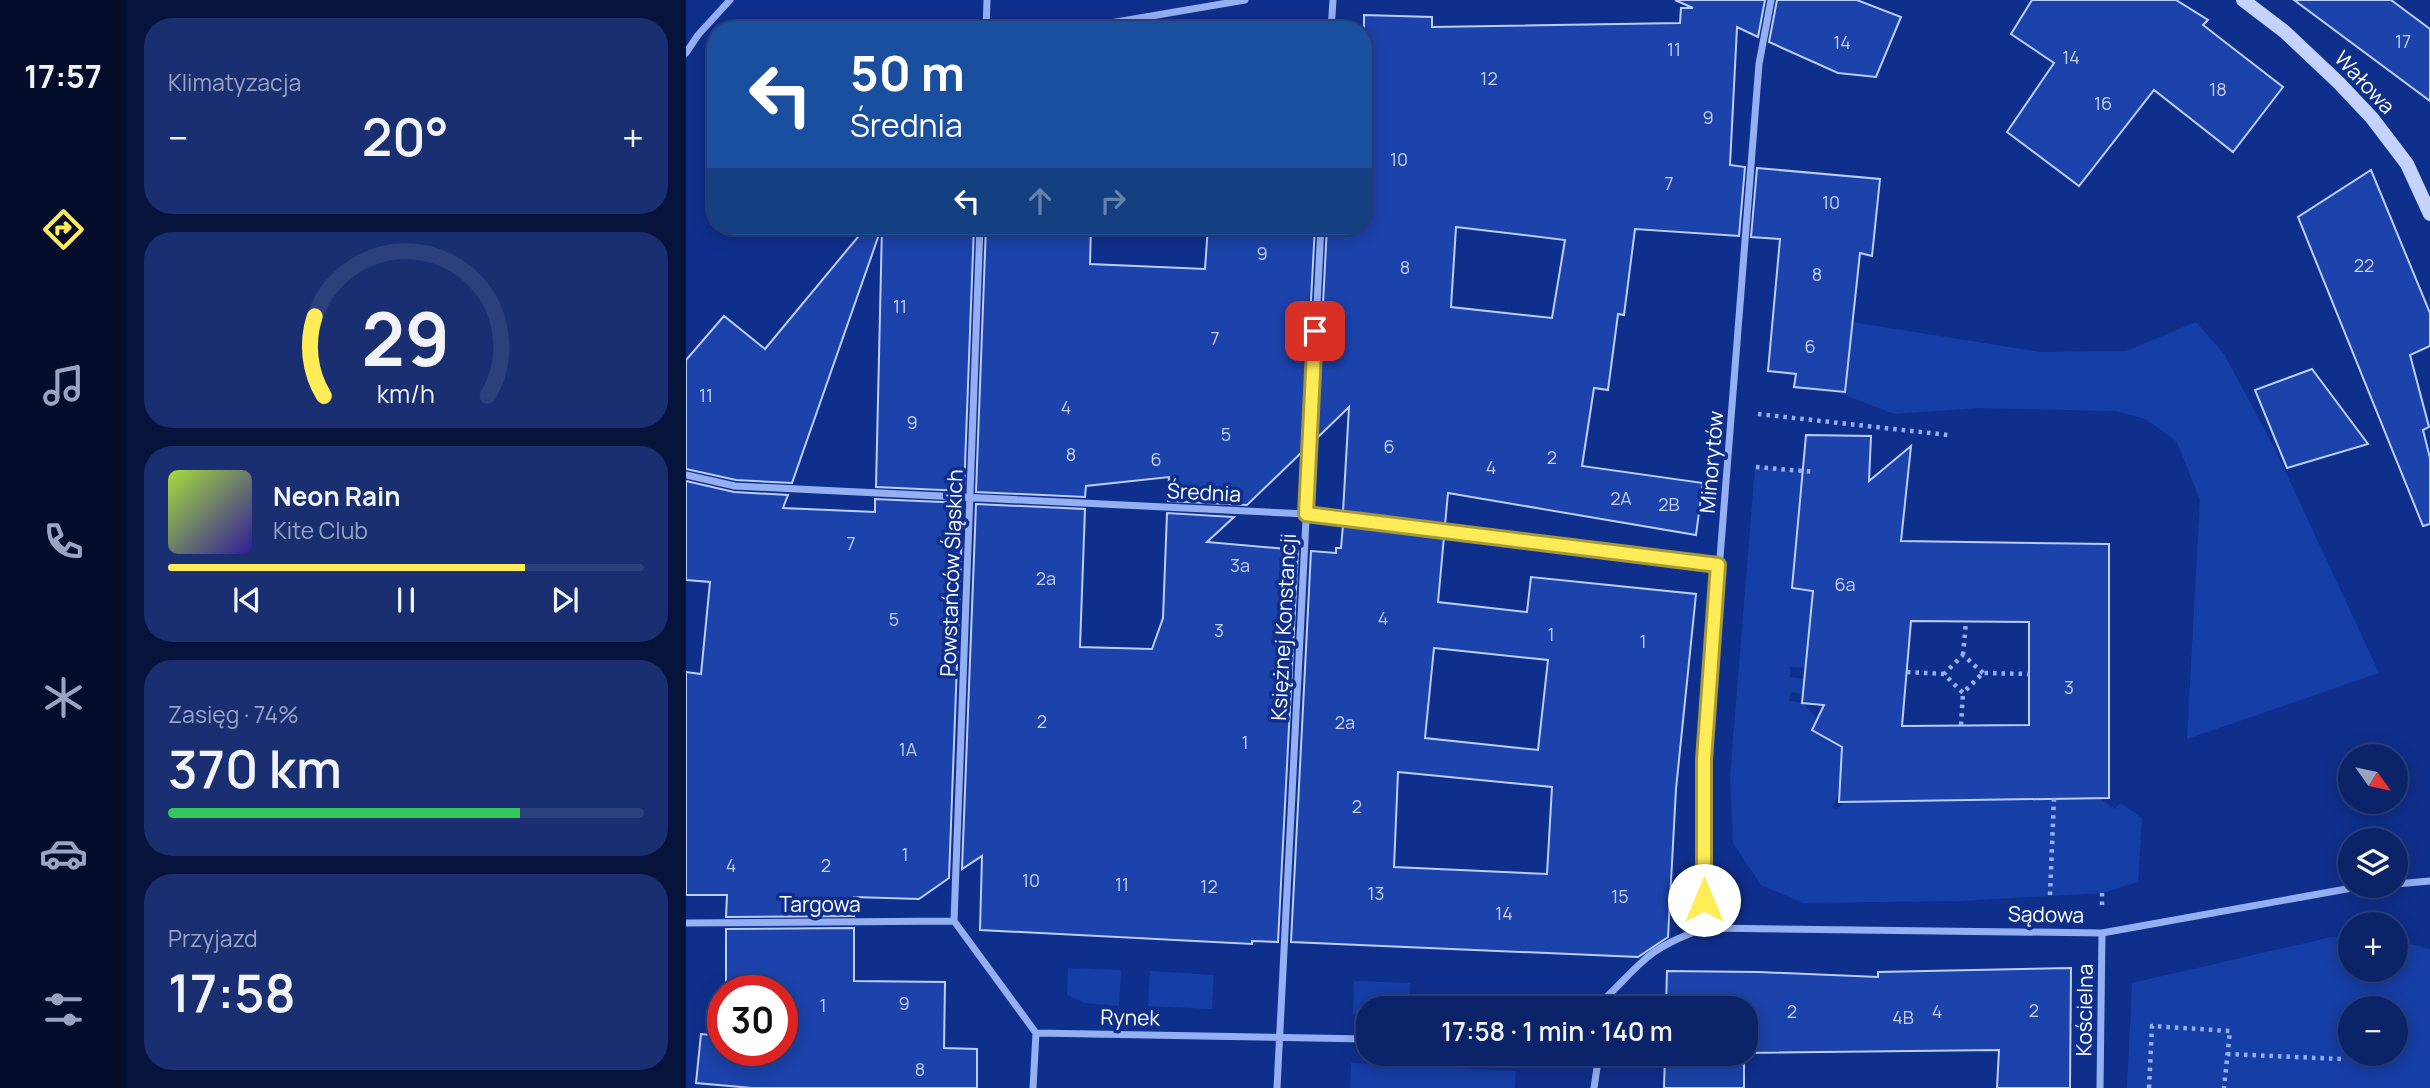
<!DOCTYPE html>
<html lang="pl">
<meta charset="utf-8">
<style>
:root{--surface:#0b2369;--page:#192f71;--text:#f1f3f6;--muted:#9aa4c0;--line:#2b407d;--accent:#ffec57}
body{margin:0;font-family:Manrope,sans-serif;background:var(--page);color:var(--text);height:100vh;display:flex;flex-direction:column;font-size:26px;white-space:nowrap}
*{box-sizing:border-box;margin:0}
p{font-size:23px;color:var(--muted)}
.icon{flex:none;width:38px;height:38px;fill:none;stroke:currentColor;stroke-width:2;stroke-linecap:round;stroke-linejoin:round}
.map{position:relative;flex:1;overflow:hidden}
.drawer{display:flex;flex-direction:column;gap:18px;padding:18px;background:#06133a;width:560px}
.drawer>*{flex:none}
.guide{position:absolute;left:21px;top:21px;width:665px;height:214px;border-radius:28px;box-shadow:0 4px 18px #0003,0 0 0 2px var(--line);background:#1a4fa0;color:#fff;overflow:hidden}
.needle{width:46px;rotate:123deg}
.tools{position:absolute;left:1652px;top:744px;display:grid;gap:14px}
.tools a{display:grid;place-items:center;width:70px;height:70px;border-radius:50%;background:var(--surface);box-shadow:0 4px 18px #0003,0 0 0 2px var(--line);font-size:35px}
.speed{position:absolute;left:21px;top:975px;display:flex;gap:14px;font-size:35px;font-weight:700;text-align:center}
.speed>*{display:grid;place-content:center;width:91px;height:91px;border-radius:50%;background:var(--surface);box-shadow:0 4px 18px #0003,0 0 0 2px var(--line);line-height:1}
.speed .limit{border:10px solid #d22;background:#fff;color:#111}
.pin{position:absolute;display:grid;place-items:center;width:60px;height:60px;color:#fff;margin:-30px;border-radius:14px;box-shadow:0 4px 10px #0006}
.me{position:absolute;width:77px;margin:-38px;rotate:0deg;stroke-linejoin:round;filter:drop-shadow(0 0 5px #0008)}
.turn{display:flex;align-items:center;gap:24px;height:147px;padding:0 28px;font-size:32px}
.turn .icon{width:91px;height:91px;stroke-width:2.5}
.turn b{display:block;font-size:49px;line-height:60px}
.lanes{display:flex;align-items:center;height:66px;padding:0 28px;background:#0003;justify-content:center;gap:35px;direction:ltr}
.lanes .off{opacity:.35}
.big{font-size:52px;font-weight:600;line-height:1.1}
.drawer .tile{flex:1;display:flex;flex-direction:column;justify-content:center;gap:10px;min-width:0;padding:0 24px;border-radius:28px;background:var(--page)}
.drawer .dial{align-items:center;gap:0}
.dial svg{height:182px;overflow:visible;fill:none;stroke:var(--line);stroke-width:7;stroke-linecap:round;text-anchor:middle}
.dial text{fill:var(--text);stroke:none}
.song{display:flex;align-items:center;gap:21px}
.cover{width:84px;height:84px;border-radius:10px;background:linear-gradient(135deg,hsl(80 70% 55%),hsl(250 70% 35%))}
.played{height:7px;border-radius:4px;background:linear-gradient(90deg,var(--accent) 75%,var(--line) 75%)}
.keys{display:flex;justify-content:space-around;direction:ltr}
.heat{display:flex;justify-content:space-between;align-items:center;font-size:38px;direction:ltr}
.charge{height:10px;border-radius:5px;background:linear-gradient(90deg,#34c759 74%,var(--line) 0)}
.trip{position:absolute;left:670px;top:996px;width:402px;height:70px;border-radius:28px;background:var(--surface);box-shadow:0 4px 18px #0003,0 0 0 2px var(--line);font-weight:600;line-height:70px;text-align:center}
main{display:flex;flex:1;min-height:0}
.dock{display:flex;flex-direction:column;width:126px;justify-content:space-around;align-items:center;background:#040e2a;color:var(--muted)}
.dock .icon{width:49px;height:49px}
.dock .active{color:var(--accent)}
.dock b{font-size:32px;color:var(--text)}
.map>svg:first-child{display:block}
</style>
<main>
<nav class="dock">
<b>17:57</b>
<svg class="icon active" aria-label="directions" viewBox="0 0 24 24"><path d="M12 3l9 9-9 9-9-9zM9 14v-3h6M13 9l2 2-2 2"/></svg>
<svg class="icon" aria-label="music" viewBox="0 0 24 24"><path d="M9 18V5l10-2v13"/><circle cx="6" cy="18" r="3"/><circle cx="16" cy="16" r="3"/></svg>
<svg class="icon" aria-label="phone" viewBox="0 0 24 24"><path d="M5 4h4l2 5-3 2q2 4 5 5l2-3 5 2v4C11 20 4 13 5 4z"/></svg>
<svg class="icon" aria-label="climate" viewBox="0 0 24 24"><path d="M12 3v18M4 7l16 10M4 17L20 7"/></svg>
<svg class="icon" aria-label="car" viewBox="0 0 24 24"><path d="M5 17H2v-5l4-1 3-4h7l3 4 3 1v5h-3M9 17h6M6 11h13"/><circle cx="7" cy="17" r="2"/><circle cx="17" cy="17" r="2"/></svg>
<svg class="icon" aria-label="filters" viewBox="0 0 24 24"><path d="M4 7h16M4 17h16"/><circle cx="9" cy="7" r="2"/><circle cx="15" cy="17" r="2"/></svg>
</nav>
<section class="drawer">
<div class="tile"><p>Klimatyzacja</p>
<div class="heat"><a>−</a><b class="big">20°</b><a>+</a></div>
</div>
<div class="tile dial"><svg viewBox="0 0 100 80">
<path d="M14 69A42 42 0 1 1 86 69"/>
<path d="M14 69A42 42 0 0 1 10 34" stroke="#ffec57"/>
<text x="50" y="56" font-size="32" font-weight="700">29</text>
<text x="50" y="72" font-size="11">km/h</text>
</svg></div>
<div class="tile">
<div class="song"><i class="cover"></i><div><b>Neon Rain</b><p>Kite Club</p></div></div>
<div class="played"></div>
<div class="keys"><svg class="icon" aria-label="previous" viewBox="0 0 24 24"><path d="M18 5L8 12l10 7zM5 5v14"/></svg><svg class="icon" aria-label="pause" viewBox="0 0 24 24"><path d="M8 5v14M16 5v14"/></svg><svg class="icon" aria-label="next" viewBox="0 0 24 24"><path d="M6 5l10 7-10 7zM19 5v14"/></svg></div>
</div>
<div class="tile"><p>Zasięg · 74%</p><b class="big">370 km</b><div class="charge"></div></div>
<div class="tile"><p>Przyjazd</p><b class="big">17:58</b></div>
</section>
<div class="map">
<svg width="1744" height="1088" viewBox="0 0 1744 1088">
<rect width="100%" height="100%" fill="#0f2f8c"/>
<path fill="#163ea7" fill-rule="evenodd" d="M 1166,322 L 1354,352 L 1440,351 L 1510,322 L 1538,354 L 1589,449 L 1693,673 L 1501,739 L 1514,500 L 1491,442 L 1460,419 L 1429,411 L 1293,408 L 1208,414 L 1146,390 Z
M 1069,467 L 1128,472 L 1116,483 L 1106,588 L 1127,591 L 1119,668 L 1104,667 L 1104,677 L 1119,679 L 1117,694 L 1105,692 L 1103,701 L 1117,703 L 1131,719 L 1157,725 L 1154,793 L 1146,807 L 1150,810 L 1159,802 L 1413,798 L 1429,809 L 1434,803 L 1456,818 L 1452,882 L 1416,893 L 1273,901 L 1117,903 L 1075,885 L 1047,843 L 1044,777 Z
M 1645,937 L 1664,937 L 1664,970 L 1710,970 L 1710,940 L 1744,949 L 1744,1088 L 1441,1088 L 1446,983 ZM 1710,1008 L 1710,1054 L 1664,1054 L 1664,1008 Z
M 382,968 L 435,970 L 433,1006 L 399,1003 L 381,995 Z
M 464,971 L 528,975 L 526,1009 L 462,1006 Z
M 668,981 L 724,983 L 723,1008 L 682,1008 L 682,1015 L 667,1014 Z
M 665,1063 L 830,1071 L 829,1088 L 664,1088 Z"/>
<path fill="#1c43ac" stroke="#bccefe" stroke-width="2" fill-rule="evenodd" d="M 989,0 L 1079,0 L 1072,37 L 1051,27 L 1044,165 L 1059,167 L 1053,236 L 949,229 L 938,315 L 932,314 L 922,390 L 908,388 L 896,466 L 1017,483 L 1010,535 L 762,493 L 759,525 L 657,512 L 663,407 L 630,439 L 641,226 L 677,226 L 678,15 L 746,17 L 746,27 L 994,23 L 995,8 L 1007,8 ZM 770,227 L 879,240 L 866,318 L 765,307 Z
M 1091,0 L 1171,0 L 1215,17 L 1190,77 L 1152,73 L 1083,42 Z
M 1346,0 L 1490,0 L 1522,20 L 1517,25 L 1597,87 L 1547,152 L 1468,90 L 1393,186 L 1321,132 L 1368,63 L 1325,34 Z
M 1608,0 L 1705,0 L 1744,29 L 1744,101 Z
M 1071,168 L 1194,179 L 1186,256 L 1174,253 L 1159,392 L 1108,387 L 1110,374 L 1082,371 L 1094,239 L 1065,237 Z
M 1685,170 L 1744,313 L 1744,346 L 1724,355 L 1743,427 L 1737,430 L 1744,458 L 1744,524 L 1737,526 L 1612,217 Z
M 181,226 L 196,226 L 106,483 L 50,480 L 0,469 L 0,360 L 38,316 L 79,349 Z
M 196,226 L 288,226 L 278,491 L 190,487 Z
M 300,226 L 405,226 L 404,264 L 519,269 L 522,226 L 629,226 L 617,451 L 561,505 L 482,501 L 483,477 L 400,486 L 399,497 L 290,492 Z
M 1626,369 L 1682,444 L 1601,468 L 1569,390 Z
M 1120,435 L 1185,436 L 1183,481 L 1225,446 L 1215,541 L 1423,544 L 1423,798 L 1153,802 L 1156,747 L 1126,730 L 1138,705 L 1116,703 L 1127,591 L 1106,588 ZM 1225,621 L 1343,622 L 1343,725 L 1216,726 Z
M 0,481 L 48,492 L 102,495 L 97,508 L 189,512 L 189,499 L 277,503 L 263,878 L 233,899 L 168,897 L 168,916 L 40,917 L 41,895 L 0,895 L 0,672 L 15,674 L 24,582 L 0,580 Z
M 290,504 L 399,509 L 394,647 L 466,649 L 477,618 L 481,513 L 548,517 L 521,542 L 612,550 L 592,942 L 566,941 L 566,944 L 294,930 L 296,856 L 276,869 Z
M 657,525 L 758,537 L 752,602 L 841,612 L 845,577 L 1010,594 L 990,789 L 982,937 L 952,957 L 605,942 L 625,551 L 650,553 L 650,548 L 655,548 ZM 748,648 L 862,660 L 852,750 L 739,738 ZM 712,772 L 866,787 L 861,874 L 708,867 Z
M 168,928 L 168,981 L 259,982 L 258,1048 L 291,1049 L 291,1088 L 66,1088 L 10,1083 L 15,1034 L 37,1036 L 37,1050 L 96,1050 L 96,990 L 40,990 L 40,929 Z
M 1385,968 L 1384,1088 L 1311,1088 L 1313,1050 L 1060,1053 L 1060,1008 L 980,1008 L 981,971 L 1073,972 L 1192,977 L 1192,972 Z
M 979,1054 L 1058,1054 L 1058,1088 L 978,1088 Z"/>
<g fill="none" stroke-linecap="round" stroke-linejoin="round">
<path stroke="#95aff3" stroke-width="4.5" stroke-dasharray="3.5 5" stroke-linecap="butt" d="M 1072,414 L 1262,435
M 1070,467 L 1129,472
M 1277,655 L 1280,622
M 1221,672 L 1258,674
M 1297,673 L 1277,655 L 1258,674 L 1277,693 L 1297,673 L 1343,674
M 1275,725 L 1277,693
M 1416,893 L 1416,906
M 1364,895 L 1368,798
M 1541,1054 L 1655,1059
M 1463,1088 L 1466,1026 L 1544,1031 L 1538,1088"/>
<path stroke="#95aff3" stroke-width="7" d="M 300,30 L 301,0
M 383,30 L 559,0
M 645,30 L 647,0
M 0,53 L 12,35 L 44,0
M 0,475 L 49,486 L 620,514 L 1032,565
M 1710,884 L 1744,881
M 268,921 L 294,226
M 268,921 L 350,1033
M 0,923 L 268,921
M 1019,928 L 1018,760 L 1073,64 L 1085,0
M 908,1008 C 926,994 939,977 956,962 C 972,946 997,936 1019,928 L 1416,933 L 1666,888 L 1696,886
M 350,1033 L 682,1039
M 347,1088 L 350,1033
M 591,1088 L 635,226
M 908,1088 L 913,1054
M 1414,1088 L 1416,933"/>
<path stroke="#c4d3fd" stroke-width="14" d="M 1557,0 L 1599,32 L 1653,83 L 1686,118 L 1721,164 L 1744,214"/>
</g>
<g fill="none" stroke-linecap="round" stroke-linejoin="round">
<g stroke="#a69939" stroke-width="18">
<path id="route" d="M 629,331 L 620,514 L 1032,565 L 1018,760 L 1018,900"/>
</g>
<use href="#route" stroke="#ffec57" stroke-width="12"/>
</g>
<g text-anchor="middle" dominant-baseline="central" stroke-width="7" stroke-linejoin="round" paint-order="stroke">
<g font-size="18" fill="#c6d0ea">
<text x="1717" y="41">17</text>
<text x="1156" y="42">14</text>
<text x="988" y="49">11</text>
<text x="1385" y="57">14</text>
<text x="803" y="78">12</text>
<text x="1532" y="89">18</text>
<text x="1417" y="103">16</text>
<text x="1022" y="117">9</text>
<text x="713" y="159">10</text>
<text x="983" y="183">7</text>
<text x="1145" y="202">10</text>
<text x="576" y="253">9</text>
<text x="1678" y="265">22</text>
<text x="719" y="267">8</text>
<text x="1131" y="274">8</text>
<text x="214" y="306">11</text>
<text x="529" y="338">7</text>
<text x="1124" y="346">6</text>
<text x="20" y="395">11</text>
<text x="380" y="407">4</text>
<text x="226" y="422">9</text>
<text x="540" y="434">5</text>
<text x="703" y="446">6</text>
<text x="385" y="454">8</text>
<text x="866" y="457">2</text>
<text x="470" y="459">6</text>
<text x="805" y="467">4</text>
<text x="935" y="498">2A</text>
<text x="983" y="504">2B</text>
<text x="165" y="543">7</text>
<text x="554" y="565">3a</text>
<text x="360" y="578">2a</text>
<text x="1159" y="584">6a</text>
<text x="697" y="618">4</text>
<text x="208" y="619">5</text>
<text x="533" y="630">3</text>
<text x="865" y="634">1</text>
<text x="957" y="641">1</text>
<text x="1383" y="687">3</text>
<text x="356" y="721">2</text>
<text x="659" y="722">2a</text>
<text x="559" y="742">1</text>
<text x="222" y="749">1A</text>
<text x="671" y="806">2</text>
<text x="219" y="854">1</text>
<text x="45" y="865">4</text>
<text x="140" y="865">2</text>
<text x="345" y="880">10</text>
<text x="436" y="884">11</text>
<text x="523" y="886">12</text>
<text x="690" y="893">13</text>
<text x="934" y="896">15</text>
<text x="818" y="913">14</text>
<text x="218" y="1003">9</text>
<text x="137" y="1005">1</text>
<text x="1348" y="1010">2</text>
<text x="1106" y="1011">2</text>
<text x="1251" y="1011">4</text>
<text x="1217" y="1017">4B</text>
<text x="234" y="1069">8</text>
</g>
<g font-size="21" fill="#fff" stroke="#0f2f8c">
<text transform="translate(1679 82) rotate(47)">Wałowa</text>
<text transform="translate(1025 462) rotate(-85)">Minorytów</text>
<text transform="translate(518 492) rotate(3)">Średnia</text>
<text transform="translate(265 573) rotate(-88)">Powstańców Śląskich</text>
<text transform="translate(597 627) rotate(-87)">Księżnej Konstancji</text>
<text x="134" y="904">Targowa</text>
<text transform="translate(1360 914) rotate(1)">Sądowa</text>
<text transform="translate(1398 1010) rotate(-89)">Kościelna</text>
<text transform="translate(444 1017) rotate(1)">Rynek</text>
</g>
</g>
</svg>
<div class="tools">
<a><svg class="needle" viewBox="-14 -14 28 28"><path d="M0-13l5 13h-10z" fill="#e53935"/><path d="M0 13l5-13h-10z" fill="#9aa4c0"/></svg></a>
<a><svg class="icon" aria-label="layers" viewBox="0 0 24 24"><path d="M12 4l9 5-9 5-9-5zM3 14l9 5 9-5"/></svg></a>
<a>+</a>
<a>−</a>
</div>
<div class="speed"><div class="limit">30</div></div>
<div class="pin" style="left:629px;top:331px;background:#d93025"><svg class="icon" aria-label="arrive" viewBox="0 0 24 24"><path d="M6 21V4h12l-3 4 3 4H6"/></svg></div>
<svg class="me" style="left:1018px;top:900px" viewBox="-20 -20 40 40"><circle r="19" fill="#fff"/><path d="M0-13L10 11 0 6-10 11z" fill="#ffec57"/></svg>
<div class="trip">17:58 · 1 min · 140 m</div>
<div class="guide">
<div class="turn"><svg class="icon" aria-label="left" viewBox="0 0 24 24"><path d="M17 20v-9H6M10 6l-5 5 5 5"/></svg><div><b>50 m</b>Średnia</div></div>
<div class="lanes"><svg class="icon" aria-label="left" viewBox="0 0 24 24"><path d="M17 20v-9H6M10 6l-5 5 5 5"/></svg><svg class="icon off" aria-label="ahead" viewBox="0 0 24 24"><path d="M12 20V5M6 11l6-6 6 6"/></svg><svg class="icon off" aria-label="right" viewBox="0 0 24 24"><path d="M7 20v-9h11M14 6l5 5-5 5"/></svg></div>
</div>
</div>
</main>
